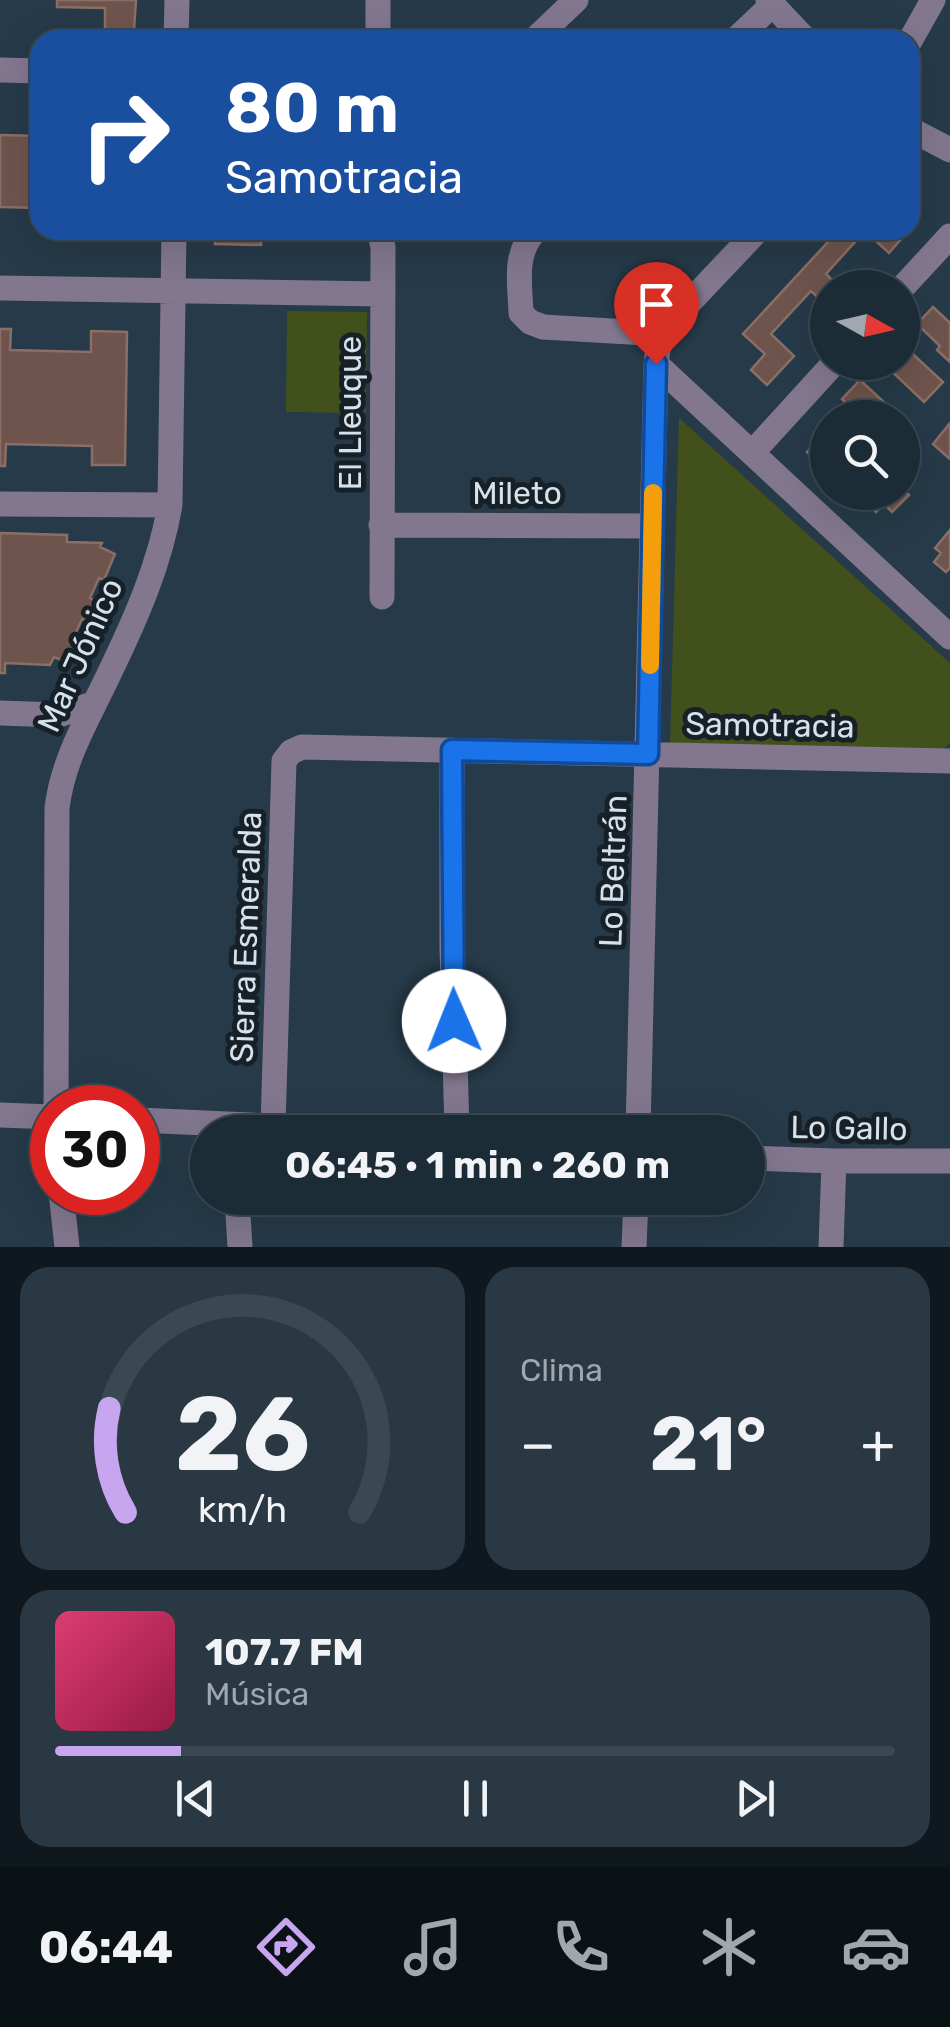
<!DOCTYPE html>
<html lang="es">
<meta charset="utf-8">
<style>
:root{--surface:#1c2c37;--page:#293842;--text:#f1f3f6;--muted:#a0a7ad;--line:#3a4852;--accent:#c8a6ef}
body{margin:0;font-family:Rubik,sans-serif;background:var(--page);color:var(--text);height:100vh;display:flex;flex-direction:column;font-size:38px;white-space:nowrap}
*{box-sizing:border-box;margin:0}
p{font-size:32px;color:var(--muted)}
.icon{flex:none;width:55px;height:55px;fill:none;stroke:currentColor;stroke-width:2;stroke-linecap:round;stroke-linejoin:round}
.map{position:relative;height:1247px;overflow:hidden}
.panel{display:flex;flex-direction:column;gap:20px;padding:20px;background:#0f181e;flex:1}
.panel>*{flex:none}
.guide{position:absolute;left:30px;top:30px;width:890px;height:210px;border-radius:30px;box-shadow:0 10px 40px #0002,0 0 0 2px var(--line);background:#1a4fa0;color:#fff;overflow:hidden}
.needle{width:65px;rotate:98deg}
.buttons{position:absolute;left:810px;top:270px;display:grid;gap:20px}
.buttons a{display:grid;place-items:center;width:110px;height:110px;border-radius:50%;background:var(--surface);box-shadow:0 10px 40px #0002,0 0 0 2px var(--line);font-size:50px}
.speed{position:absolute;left:30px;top:1085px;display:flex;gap:20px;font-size:50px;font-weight:700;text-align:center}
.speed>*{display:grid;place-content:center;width:130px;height:130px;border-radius:50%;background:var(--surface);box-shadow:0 10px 40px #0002,0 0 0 2px var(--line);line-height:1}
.speed .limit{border:15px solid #d22;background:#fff;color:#111}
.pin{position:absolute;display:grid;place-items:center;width:85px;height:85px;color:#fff;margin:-102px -42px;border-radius:50% 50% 50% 0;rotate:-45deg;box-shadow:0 0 10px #0007}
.pin .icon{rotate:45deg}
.me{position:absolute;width:110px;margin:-55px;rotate:359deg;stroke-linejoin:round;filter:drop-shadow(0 0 8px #0008)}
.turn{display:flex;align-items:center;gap:35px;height:210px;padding:0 30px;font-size:45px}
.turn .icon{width:130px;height:130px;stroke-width:2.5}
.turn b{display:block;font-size:70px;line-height:85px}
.big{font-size:75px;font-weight:700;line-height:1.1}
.panel .widget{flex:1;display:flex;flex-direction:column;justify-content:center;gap:15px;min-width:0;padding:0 35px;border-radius:30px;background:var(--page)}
.panel .dial{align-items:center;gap:0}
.dial svg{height:260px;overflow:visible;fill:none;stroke:var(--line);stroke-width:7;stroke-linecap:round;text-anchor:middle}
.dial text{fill:var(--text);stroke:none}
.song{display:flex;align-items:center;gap:30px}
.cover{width:120px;height:120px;border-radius:15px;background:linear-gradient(135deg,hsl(340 70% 55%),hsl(340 70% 35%))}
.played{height:10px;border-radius:5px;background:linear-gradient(90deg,var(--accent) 15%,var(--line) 15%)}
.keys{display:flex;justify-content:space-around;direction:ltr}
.heat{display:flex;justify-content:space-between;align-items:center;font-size:55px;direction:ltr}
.panel .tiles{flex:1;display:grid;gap:20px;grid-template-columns:1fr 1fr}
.widget:last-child{grid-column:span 2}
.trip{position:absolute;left:190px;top:1115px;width:575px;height:100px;border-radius:50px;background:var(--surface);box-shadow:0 10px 40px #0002,0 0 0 2px var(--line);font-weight:700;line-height:100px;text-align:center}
.menu{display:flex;height:160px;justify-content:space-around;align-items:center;background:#0b1216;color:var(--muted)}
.menu .icon{width:70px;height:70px}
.menu .current{color:var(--accent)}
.menu b{font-size:45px;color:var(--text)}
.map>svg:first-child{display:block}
</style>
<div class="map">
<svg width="950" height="1247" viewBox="0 0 950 1247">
<rect width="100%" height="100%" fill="#263a49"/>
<path fill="#42501b" d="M 287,311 L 367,312 L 366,413 L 286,412 Z
M 679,418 L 950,663 L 950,742 L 941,752 L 670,744 Z"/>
<path fill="#6e544c" stroke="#8a6f66" stroke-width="2.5" d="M 57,0 L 136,0 L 134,30 L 105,30 L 105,8 L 57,7 Z
M 0,135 L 40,136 L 40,208 L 0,207 Z
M 94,230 L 134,230 L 134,239 L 111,238 L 111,231 Z
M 215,230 L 261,230 L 261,245 L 215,244 Z
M 839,230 L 909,230 L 889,253 L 865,231 L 826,274 L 840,288 L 828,288 L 828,307 L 811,291 L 771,334 L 794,356 L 767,385 L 751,370 L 765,354 L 743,334 Z
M 933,307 L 950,323 L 950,362 L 937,350 L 940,346 L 917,324 Z
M 0,329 L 11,329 L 10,350 L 91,352 L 91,331 L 127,332 L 125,465 L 92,465 L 92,446 L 6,444 L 5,466 L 0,466 Z
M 902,344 L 943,382 L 924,402 L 882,362 L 902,362 Z
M 860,380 L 901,418 L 861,418 L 842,399 Z
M 950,423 L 950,459 L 933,444 Z
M 828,430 L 828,471 L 807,452 Z
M 902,489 L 909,495 L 892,512 L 884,504 L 876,512 L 866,502 L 873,494 L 871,492 L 902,492 Z
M 950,530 L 950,568 L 946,572 L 934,562 L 941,553 L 935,548 Z
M 0,533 L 67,535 L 67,542 L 102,543 L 100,547 L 115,554 L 104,580 L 99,578 L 90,598 L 95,600 L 86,621 L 82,619 L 73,639 L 79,641 L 69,663 L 54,657 L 50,665 L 5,663 L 5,673 L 0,673 Z"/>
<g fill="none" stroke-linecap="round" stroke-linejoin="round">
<path stroke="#82778f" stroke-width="25" d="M 768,0 L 806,40
M 176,40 L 177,0
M 378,40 L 378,0
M 534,40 L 576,0
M 735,40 L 772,5
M 910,41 L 933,0
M 0,70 L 40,71
M 910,129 L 950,150
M 379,230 L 383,247 L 382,597
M 536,230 C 513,253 520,284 521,313 L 530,322 L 543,327 L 664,334
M 0,288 L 383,294
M 902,288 L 950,236
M 656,364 L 950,637
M 752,453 L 835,362
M 0,504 L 170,505
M 381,525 L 652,526
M 0,713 L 58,715 L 93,704
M 452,750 L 452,947 L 457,1132
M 56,1108 L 57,808 C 63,758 89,717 110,672 C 136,618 160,564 170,505 L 174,230
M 0,1115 L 52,1117
M 138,1120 L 273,1126 L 359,1132
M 273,1126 L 284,761 L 291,752 L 302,747 L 950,761
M 638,1132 L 656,364 L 658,349 L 670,323 L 758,230
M 748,1158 L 834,1161 L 950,1161
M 61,1192 L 67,1247
M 237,1198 L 240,1247
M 634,1247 L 636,1198
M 831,1247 L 834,1161"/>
</g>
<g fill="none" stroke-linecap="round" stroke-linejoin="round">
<g stroke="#114b97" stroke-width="25">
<path id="route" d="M 454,1021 L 452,750 L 648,754 L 656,364"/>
</g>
<use href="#route" stroke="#1a73e8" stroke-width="18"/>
<path stroke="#f59e0b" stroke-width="18" d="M 650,665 L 653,493"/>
</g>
<g text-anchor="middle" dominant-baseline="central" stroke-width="10" stroke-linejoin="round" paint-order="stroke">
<g font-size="32" fill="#d5e1eb" stroke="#172027">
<text transform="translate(350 413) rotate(-90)">El Lleuque</text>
<text x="517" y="493">Mileto</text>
<text transform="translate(80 655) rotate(-66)">Mar Jónico</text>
<text transform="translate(770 725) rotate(1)">Samotracia</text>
<text transform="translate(613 871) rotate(-88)">Lo Beltrán</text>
<text transform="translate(246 937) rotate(-88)">Sierra Esmeralda</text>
<text transform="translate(849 1128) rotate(1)">Lo Gallo</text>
</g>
</g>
</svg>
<div class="buttons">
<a><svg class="needle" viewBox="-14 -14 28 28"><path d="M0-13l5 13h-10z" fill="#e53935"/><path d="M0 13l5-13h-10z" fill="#a0a7ad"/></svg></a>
<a><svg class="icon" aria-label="search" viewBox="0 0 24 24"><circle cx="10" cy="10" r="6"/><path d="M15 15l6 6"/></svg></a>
</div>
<div class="speed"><div class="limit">30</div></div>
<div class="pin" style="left:656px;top:364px;background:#d93025"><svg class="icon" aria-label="arrive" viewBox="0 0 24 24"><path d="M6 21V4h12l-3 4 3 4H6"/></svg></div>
<svg class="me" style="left:454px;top:1021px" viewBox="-20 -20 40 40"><circle r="19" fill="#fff"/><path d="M0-13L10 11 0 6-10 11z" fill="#1a73e8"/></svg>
<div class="trip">06:45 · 1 min · 260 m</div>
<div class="guide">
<div class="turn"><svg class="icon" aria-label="right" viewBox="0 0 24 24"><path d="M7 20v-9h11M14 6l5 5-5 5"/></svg><div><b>80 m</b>Samotracia</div></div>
</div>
</div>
<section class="panel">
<div class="tiles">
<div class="widget dial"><svg viewBox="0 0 100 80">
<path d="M14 69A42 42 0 1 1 86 69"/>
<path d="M14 69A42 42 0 0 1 9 37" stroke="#c8a6ef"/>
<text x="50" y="56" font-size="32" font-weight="700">26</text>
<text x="50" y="72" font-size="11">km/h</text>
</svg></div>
<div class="widget"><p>Clima</p>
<div class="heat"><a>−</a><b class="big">21°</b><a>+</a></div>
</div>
<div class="widget">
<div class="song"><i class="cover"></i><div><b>107.7 FM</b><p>Música</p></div></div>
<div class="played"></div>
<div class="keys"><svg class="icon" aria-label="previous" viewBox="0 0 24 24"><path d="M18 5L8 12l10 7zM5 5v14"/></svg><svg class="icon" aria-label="pause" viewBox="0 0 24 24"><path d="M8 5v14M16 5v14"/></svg><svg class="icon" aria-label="next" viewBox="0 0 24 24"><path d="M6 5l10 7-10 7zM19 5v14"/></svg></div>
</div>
</div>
</section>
<nav class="menu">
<b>06:44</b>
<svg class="icon current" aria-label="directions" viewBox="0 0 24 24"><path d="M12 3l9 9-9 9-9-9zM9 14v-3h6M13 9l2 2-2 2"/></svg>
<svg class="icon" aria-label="music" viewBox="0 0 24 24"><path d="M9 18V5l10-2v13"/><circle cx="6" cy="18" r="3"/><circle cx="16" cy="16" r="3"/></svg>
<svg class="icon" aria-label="phone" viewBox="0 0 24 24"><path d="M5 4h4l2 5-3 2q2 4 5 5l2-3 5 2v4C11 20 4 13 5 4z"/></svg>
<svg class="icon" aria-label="climate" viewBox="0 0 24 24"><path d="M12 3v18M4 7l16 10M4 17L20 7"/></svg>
<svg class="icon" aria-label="car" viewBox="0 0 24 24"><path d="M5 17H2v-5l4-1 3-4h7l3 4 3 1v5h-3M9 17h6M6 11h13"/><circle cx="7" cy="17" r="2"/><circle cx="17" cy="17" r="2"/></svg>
</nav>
